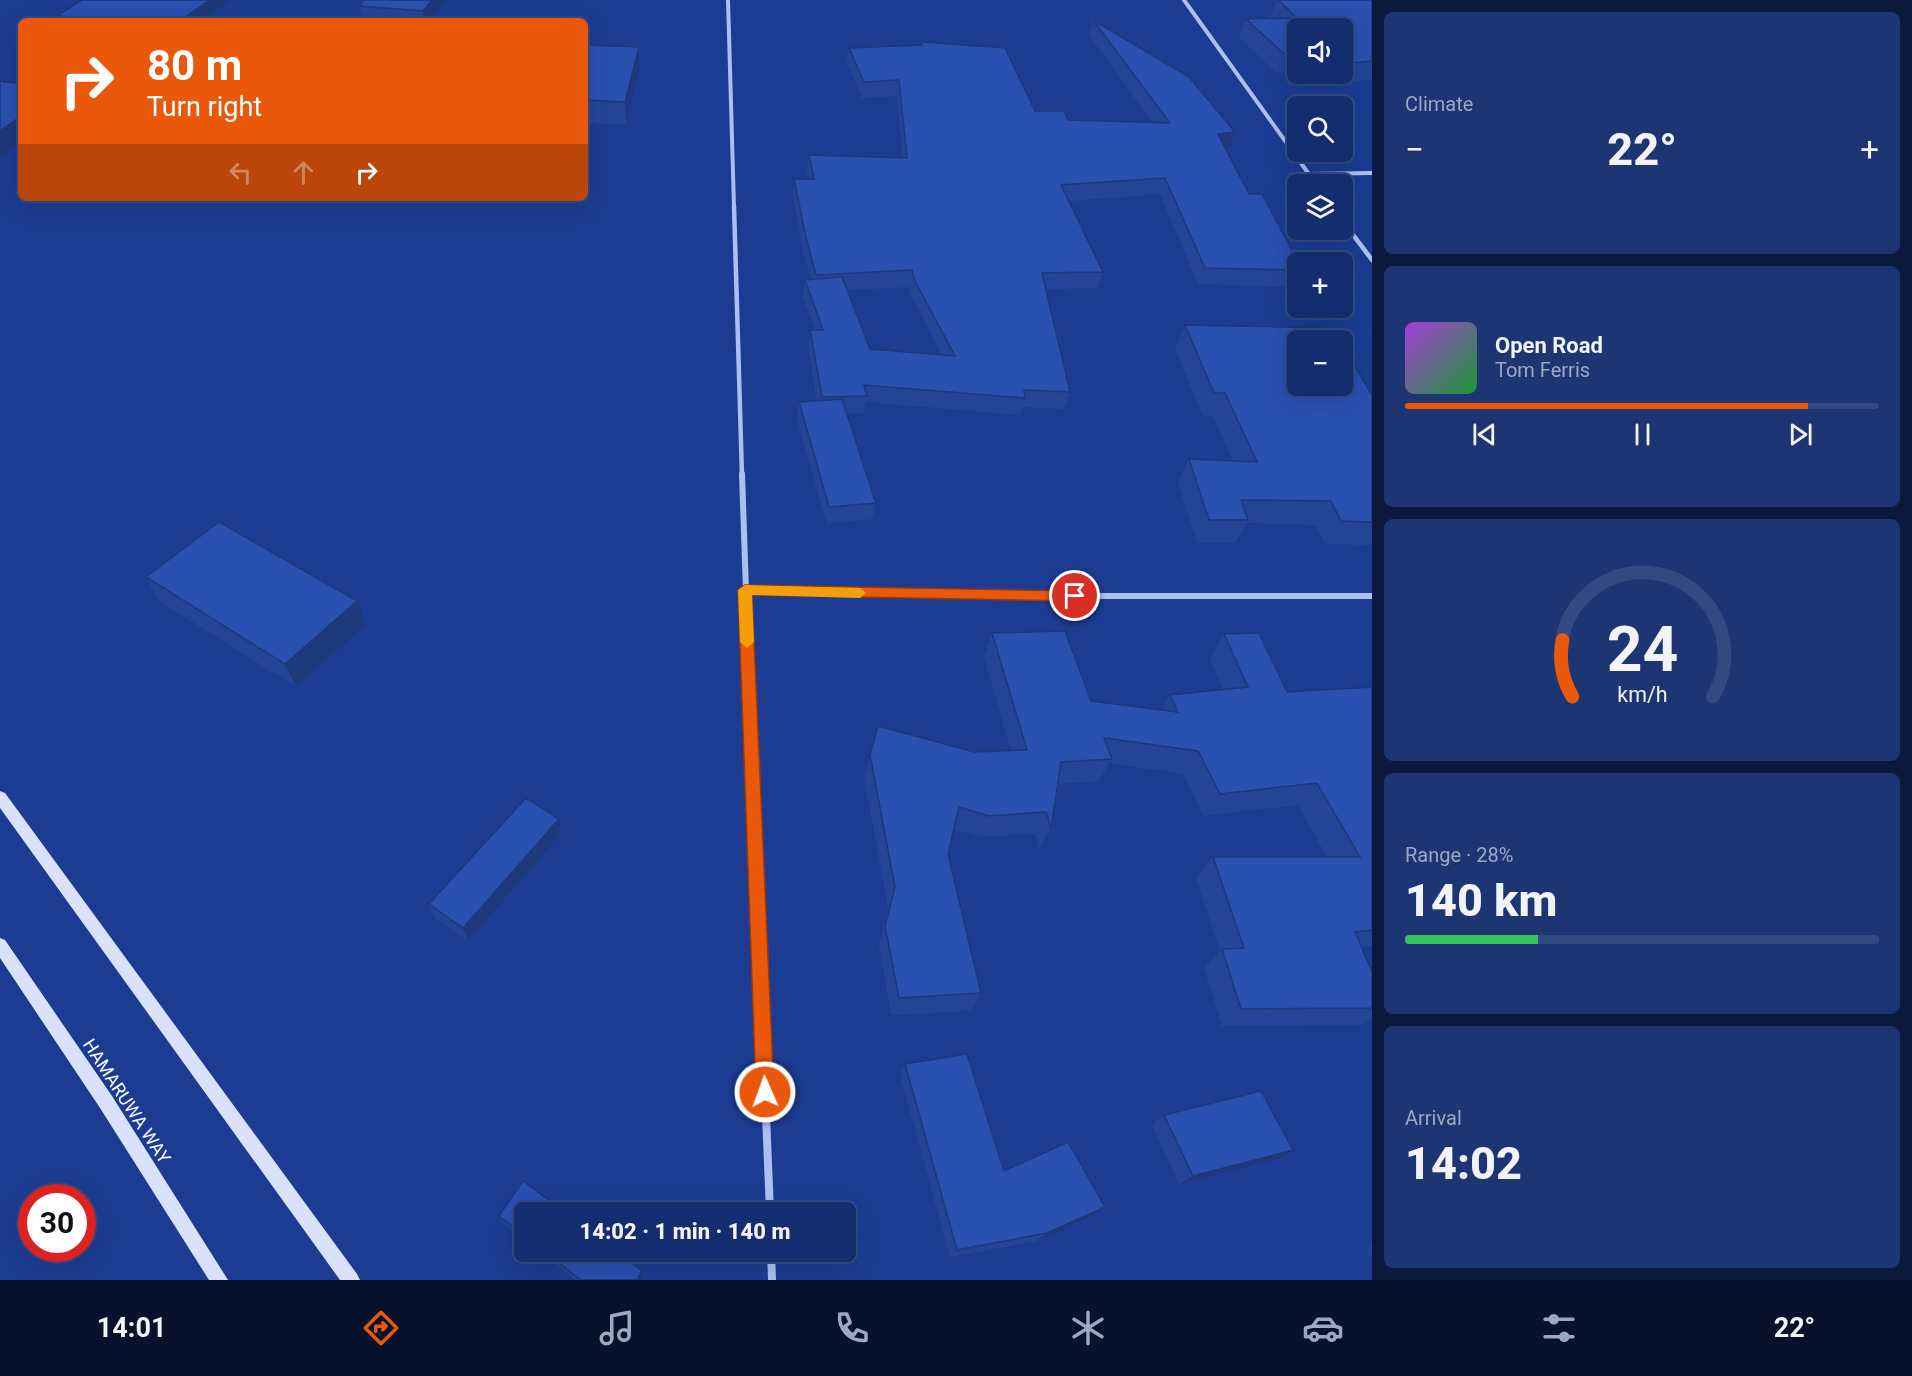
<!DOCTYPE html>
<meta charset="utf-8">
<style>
:root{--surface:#142d6e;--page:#1d3573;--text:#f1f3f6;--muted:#9da8c2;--line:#334981;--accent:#ea580c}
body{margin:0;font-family:Roboto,sans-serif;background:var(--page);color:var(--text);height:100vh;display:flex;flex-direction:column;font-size:22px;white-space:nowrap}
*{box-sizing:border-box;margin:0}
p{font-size:20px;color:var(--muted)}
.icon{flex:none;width:33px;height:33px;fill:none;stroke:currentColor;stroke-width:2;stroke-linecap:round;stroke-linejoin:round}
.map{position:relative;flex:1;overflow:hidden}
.details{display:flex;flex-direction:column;gap:12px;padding:12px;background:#0b193c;width:540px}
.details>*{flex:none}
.guide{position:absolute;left:18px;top:18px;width:570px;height:183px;border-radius:9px;box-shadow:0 6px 24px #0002,0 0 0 2px var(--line);background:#ea580c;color:#fff;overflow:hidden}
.tools{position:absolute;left:1287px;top:18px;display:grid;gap:12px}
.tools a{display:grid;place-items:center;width:66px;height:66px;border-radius:9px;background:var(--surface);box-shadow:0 6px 24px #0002,0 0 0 2px var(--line);font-size:30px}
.speed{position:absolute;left:18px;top:1184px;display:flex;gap:12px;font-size:30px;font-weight:700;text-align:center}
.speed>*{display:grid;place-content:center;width:78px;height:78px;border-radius:50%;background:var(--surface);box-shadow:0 6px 24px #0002,0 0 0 2px var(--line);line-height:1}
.speed .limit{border:9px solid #d22;background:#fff;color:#111}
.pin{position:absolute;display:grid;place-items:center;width:51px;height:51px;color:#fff;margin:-26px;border:3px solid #fff;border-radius:50%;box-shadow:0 2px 6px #0007}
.me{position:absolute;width:66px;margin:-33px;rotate:358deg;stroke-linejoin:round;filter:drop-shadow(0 0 4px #0008)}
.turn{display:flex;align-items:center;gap:21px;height:126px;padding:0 30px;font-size:27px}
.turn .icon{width:78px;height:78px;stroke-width:2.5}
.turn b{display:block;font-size:42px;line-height:51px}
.lanes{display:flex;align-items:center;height:57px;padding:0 30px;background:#0003;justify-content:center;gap:30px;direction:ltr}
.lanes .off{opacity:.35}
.big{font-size:45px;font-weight:800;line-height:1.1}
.details .tile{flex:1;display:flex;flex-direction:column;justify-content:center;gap:9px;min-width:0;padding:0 21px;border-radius:9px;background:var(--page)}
.details .dial{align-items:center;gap:0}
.dial svg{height:156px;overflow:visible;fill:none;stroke:var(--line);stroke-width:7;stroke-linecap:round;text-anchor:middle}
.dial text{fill:var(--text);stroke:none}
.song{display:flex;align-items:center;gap:18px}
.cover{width:72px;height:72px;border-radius:9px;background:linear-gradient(135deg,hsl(280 70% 55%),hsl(130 70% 35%))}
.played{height:6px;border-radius:3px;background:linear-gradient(90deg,var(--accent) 85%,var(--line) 85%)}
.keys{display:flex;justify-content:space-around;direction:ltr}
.heat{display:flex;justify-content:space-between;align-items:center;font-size:33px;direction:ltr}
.charge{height:9px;border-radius:4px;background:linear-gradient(90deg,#34c759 28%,var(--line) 0)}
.trip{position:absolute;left:514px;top:1202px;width:342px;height:60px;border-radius:9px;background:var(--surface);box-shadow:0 6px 24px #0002,0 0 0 2px var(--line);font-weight:800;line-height:60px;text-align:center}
.tabs{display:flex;height:96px;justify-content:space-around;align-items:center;background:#08122c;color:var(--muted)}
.tabs .icon{width:42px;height:42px}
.tabs .selected{color:var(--accent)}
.tabs b{font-size:27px;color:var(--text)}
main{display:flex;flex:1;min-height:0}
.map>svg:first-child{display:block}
</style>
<main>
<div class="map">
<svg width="1372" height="1280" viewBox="0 0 1372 1280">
<rect width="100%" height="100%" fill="#1b3c92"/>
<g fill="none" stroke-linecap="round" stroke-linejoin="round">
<path stroke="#acbfef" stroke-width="4" d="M 728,0 L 734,207
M 1184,0 L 1316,184
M 1308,174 L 1372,173"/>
<path stroke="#acbfef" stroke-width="4.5" d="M 734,206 L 742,476
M 1342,220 L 1372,260"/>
<path stroke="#acbfef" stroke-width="6" d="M 742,474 L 754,825
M 745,590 L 960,596 L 1372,596"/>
<path stroke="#acbfef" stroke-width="8" d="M 754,824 L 770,1212
M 771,1251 L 772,1280"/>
<path fill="#d9e2fa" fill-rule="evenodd" d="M 0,791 L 5,793 L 357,1274 L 360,1280 L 340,1280 L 0,808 Z
M 0,938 L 5,940 L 112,1096 L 228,1280 L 209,1280 L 100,1108 L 0,958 Z"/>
</g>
<path fill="#244597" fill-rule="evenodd" d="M 231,0 L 202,21 L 61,21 L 58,15 Z
M 447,0 L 429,21 L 362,20 L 359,6 Z
M 1277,0 L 1372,0 L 1372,80 L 1306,85 L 1291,71 L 1275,72 L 1239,37 L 1246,19 L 1270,18 ZM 1298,28 L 1342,28 L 1342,74 L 1298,74 Z
M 1093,20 L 1229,148 L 1225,148 L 1249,194 L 1298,262 L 1298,279 L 1293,287 L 1198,284 L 1160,194 L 1069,201 L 1103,272 L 1098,288 L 1046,289 L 1070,392 L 1064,409 L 1022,407 L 1020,415 L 866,402 L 864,413 L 846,413 L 876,503 L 873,519 L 827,524 L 797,419 L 799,402 L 817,401 L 808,347 L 810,330 L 815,330 L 803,296 L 805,280 L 811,279 L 804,255 L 793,195 L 794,179 L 809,179 L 807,171 L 809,155 L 903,158 L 897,96 L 862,98 L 847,63 L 849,48 L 1035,111 L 1068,120 L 1153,123 L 1089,35 ZM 909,287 L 911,296 L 942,355 L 870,349 L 847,290 Z
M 585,45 L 639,47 L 639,69 L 626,124 L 585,123 Z
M 1185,325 L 1372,395 L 1372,545 L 1325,544 L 1316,525 L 1247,523 L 1235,543 L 1197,543 L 1178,482 L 1189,459 L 1233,461 L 1213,417 L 1203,416 L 1175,349 Z
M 146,577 L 357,601 L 366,625 L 296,687 L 159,601 Z
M 992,633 L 1091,701 L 1162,710 L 1170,695 L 1223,690 L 1210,658 L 1224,634 L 1287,692 L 1372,687 L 1372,946 L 1362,947 L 1372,1008 L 1372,1019 L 1363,1025 L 1222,1026 L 1204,968 L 1220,951 L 1196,878 L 1213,857 L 1327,857 L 1298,805 L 1203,816 L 1183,774 L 1109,763 L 1099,781 L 1058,784 L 1051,828 L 1039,849 L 1035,834 L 980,837 L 954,829 L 948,854 L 981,993 L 971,1011 L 891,1015 L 879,945 L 888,907 L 864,777 L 870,755 L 1011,750 L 984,657 Z
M 561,834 L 468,941 L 435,918 L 429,904 Z
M 905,1064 L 1004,1171 L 1094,1215 L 1037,1241 L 950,1257 L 900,1075 Z
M 1164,1115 L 1277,1159 L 1179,1184 L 1152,1125 Z
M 525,1212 L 525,1240 L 504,1224 L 499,1216 Z
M 1372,1237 L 1372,1257 L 1367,1254 Z
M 539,1251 L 616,1251 L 643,1277 L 642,1280 L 576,1280 Z"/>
<path fill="#1d387b" d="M 209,0 L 231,0 L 202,21 L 180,21 Z
M 432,0 L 447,0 L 429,21 L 425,21 L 423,11 Z
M 639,47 L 639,69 L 626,124 L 625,102 Z
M 21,116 L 21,142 L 0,157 L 0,131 Z
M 1235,132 L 1229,148 L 1212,150 L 1218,134 Z
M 357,601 L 366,625 L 296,687 L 285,664 Z
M 559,819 L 561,834 L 468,941 L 463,928 Z
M 1293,1150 L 1277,1159 L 1179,1184 L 1193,1176 Z
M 1105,1207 L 1094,1215 L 1037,1241 L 1047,1233 Z
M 642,1271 L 643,1277 L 642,1280 L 637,1280 Z"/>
<path fill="#2a50b0" stroke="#1d387b" stroke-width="1.5" d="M 82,0 L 209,0 L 180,21 L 79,21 L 58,15 Z
M 364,0 L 432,0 L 423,11 L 359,6 Z
M 1278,0 L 1372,0 L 1372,61 L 1342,64 L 1342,28 L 1298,28 L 1298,52 L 1283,53 L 1246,19 L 1297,18 Z
M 1093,20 L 1189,77 L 1235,132 L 1218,134 L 1249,194 L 1262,194 L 1298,262 L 1298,270 L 1205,268 L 1165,178 L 1061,185 L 1103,272 L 1042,273 L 1070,392 L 1024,390 L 1025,398 L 864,385 L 867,396 L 822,397 L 810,330 L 823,330 L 805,280 L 842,277 L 870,349 L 955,356 L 914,279 L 912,270 L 816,275 L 806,238 L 794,179 L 814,179 L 809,155 L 907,158 L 899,80 L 864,82 L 849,48 L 922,45 L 923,42 L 1005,48 L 1035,111 L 1064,111 L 1068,120 L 1170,123 Z
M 585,45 L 639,47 L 625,102 L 585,100 Z
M 0,81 L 21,84 L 21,116 L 0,131 Z
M 1185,325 L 1332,328 L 1340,340 L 1298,340 L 1298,386 L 1342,386 L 1342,345 L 1372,395 L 1372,522 L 1341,521 L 1331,501 L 1241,500 L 1248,520 L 1209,520 L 1189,459 L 1257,462 L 1225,393 L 1214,393 Z
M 842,399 L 876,503 L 829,507 L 799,402 Z
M 219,522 L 357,601 L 285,664 L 146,577 Z
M 1065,631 L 1091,701 L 1178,712 L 1170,695 L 1248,687 L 1224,634 L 1259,633 L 1287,692 L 1372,687 L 1372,930 L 1355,932 L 1372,972 L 1372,1008 L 1241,1009 L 1222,949 L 1244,948 L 1213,857 L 1360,857 L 1317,783 L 1220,794 L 1198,751 L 1104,738 L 1112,759 L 1061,762 L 1051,828 L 1046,812 L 989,816 L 959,807 L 948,854 L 981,993 L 899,998 L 885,926 L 895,887 L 870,755 L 878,726 L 974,752 L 1027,750 L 992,633 Z
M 526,798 L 559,819 L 463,928 L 429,904 Z
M 967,1054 L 1004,1171 L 1068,1142 L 1105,1207 L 1047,1233 L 957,1250 L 905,1064 Z
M 1261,1091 L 1293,1150 L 1193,1176 L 1164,1115 Z
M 523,1181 L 564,1212 L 525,1212 L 525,1236 L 499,1216 Z
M 544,1251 L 616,1251 L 642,1271 L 637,1280 L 581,1280 Z"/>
<path fill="#ea580c" stroke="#983908" stroke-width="1.5" d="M 745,585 L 1075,591 L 1081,596 L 1075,601 L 752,595 L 774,1092 L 771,1099 L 765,1102 L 759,1099 L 756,1092 L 738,590 Z"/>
<path fill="#f59e0b" d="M 745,585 L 860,588 L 866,593 L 860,598 L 752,595 L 754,642 L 747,648 L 740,642 L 738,590 Z"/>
<g text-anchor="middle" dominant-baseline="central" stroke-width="6" stroke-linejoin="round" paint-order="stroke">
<g font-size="18" fill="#fff" stroke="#1b3c92">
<text transform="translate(127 1101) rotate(57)">HAMARUWA WAY</text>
</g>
</g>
</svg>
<div class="tools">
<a><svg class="icon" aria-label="sound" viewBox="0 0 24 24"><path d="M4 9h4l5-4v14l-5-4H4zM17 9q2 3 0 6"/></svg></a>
<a><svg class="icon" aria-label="search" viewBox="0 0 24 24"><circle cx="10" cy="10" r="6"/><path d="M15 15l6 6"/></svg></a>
<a><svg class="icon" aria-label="layers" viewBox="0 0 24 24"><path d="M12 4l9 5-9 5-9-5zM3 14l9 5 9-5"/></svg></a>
<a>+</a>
<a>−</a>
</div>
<div class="speed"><div class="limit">30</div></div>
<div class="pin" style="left:1075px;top:596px;background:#d93025"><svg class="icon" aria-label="arrive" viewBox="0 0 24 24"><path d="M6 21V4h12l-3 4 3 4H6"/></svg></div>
<svg class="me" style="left:765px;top:1092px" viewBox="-20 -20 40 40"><circle r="17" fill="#ea580c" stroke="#fff" stroke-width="3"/><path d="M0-11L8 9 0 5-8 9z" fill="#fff"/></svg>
<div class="trip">14:02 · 1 min · 140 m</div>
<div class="guide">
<div class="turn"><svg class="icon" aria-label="right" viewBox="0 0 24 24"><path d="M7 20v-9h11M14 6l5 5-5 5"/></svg><div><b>80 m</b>Turn right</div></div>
<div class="lanes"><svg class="icon off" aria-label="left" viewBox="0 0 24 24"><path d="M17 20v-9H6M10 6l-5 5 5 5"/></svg><svg class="icon off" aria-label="ahead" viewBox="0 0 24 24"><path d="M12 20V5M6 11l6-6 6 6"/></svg><svg class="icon" aria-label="right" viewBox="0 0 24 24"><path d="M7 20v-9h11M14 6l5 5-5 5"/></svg></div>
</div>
</div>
<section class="details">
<div class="tile"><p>Climate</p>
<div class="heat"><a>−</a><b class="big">22°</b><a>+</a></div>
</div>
<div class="tile">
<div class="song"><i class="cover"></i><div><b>Open Road</b><p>Tom Ferris</p></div></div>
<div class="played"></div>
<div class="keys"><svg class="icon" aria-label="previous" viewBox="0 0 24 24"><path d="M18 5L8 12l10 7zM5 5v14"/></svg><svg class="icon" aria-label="pause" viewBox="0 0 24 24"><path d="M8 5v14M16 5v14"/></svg><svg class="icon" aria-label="next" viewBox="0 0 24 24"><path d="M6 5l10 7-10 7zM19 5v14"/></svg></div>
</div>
<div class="tile dial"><svg viewBox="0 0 100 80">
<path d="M14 69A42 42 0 1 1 86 69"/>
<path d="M14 69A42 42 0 0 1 9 40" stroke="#ea580c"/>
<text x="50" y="56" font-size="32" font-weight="700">24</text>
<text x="50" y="72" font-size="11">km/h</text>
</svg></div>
<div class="tile"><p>Range · 28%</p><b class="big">140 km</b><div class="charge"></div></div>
<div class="tile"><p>Arrival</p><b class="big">14:02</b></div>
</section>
</main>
<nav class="tabs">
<b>14:01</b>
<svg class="icon selected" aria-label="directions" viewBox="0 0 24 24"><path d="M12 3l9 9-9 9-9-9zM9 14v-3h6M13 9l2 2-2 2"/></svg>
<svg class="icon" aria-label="music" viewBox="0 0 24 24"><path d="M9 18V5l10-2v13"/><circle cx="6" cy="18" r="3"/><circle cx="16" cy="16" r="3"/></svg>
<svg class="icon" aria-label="phone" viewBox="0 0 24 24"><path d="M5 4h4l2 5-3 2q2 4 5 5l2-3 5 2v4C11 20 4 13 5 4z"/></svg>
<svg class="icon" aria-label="climate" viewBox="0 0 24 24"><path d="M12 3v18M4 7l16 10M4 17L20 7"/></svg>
<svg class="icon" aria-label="car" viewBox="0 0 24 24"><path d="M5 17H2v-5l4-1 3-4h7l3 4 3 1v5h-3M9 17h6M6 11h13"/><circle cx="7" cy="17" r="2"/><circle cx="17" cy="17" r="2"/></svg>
<svg class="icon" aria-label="filters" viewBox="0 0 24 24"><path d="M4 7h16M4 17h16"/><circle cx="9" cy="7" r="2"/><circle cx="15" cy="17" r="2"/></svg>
<b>22°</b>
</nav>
